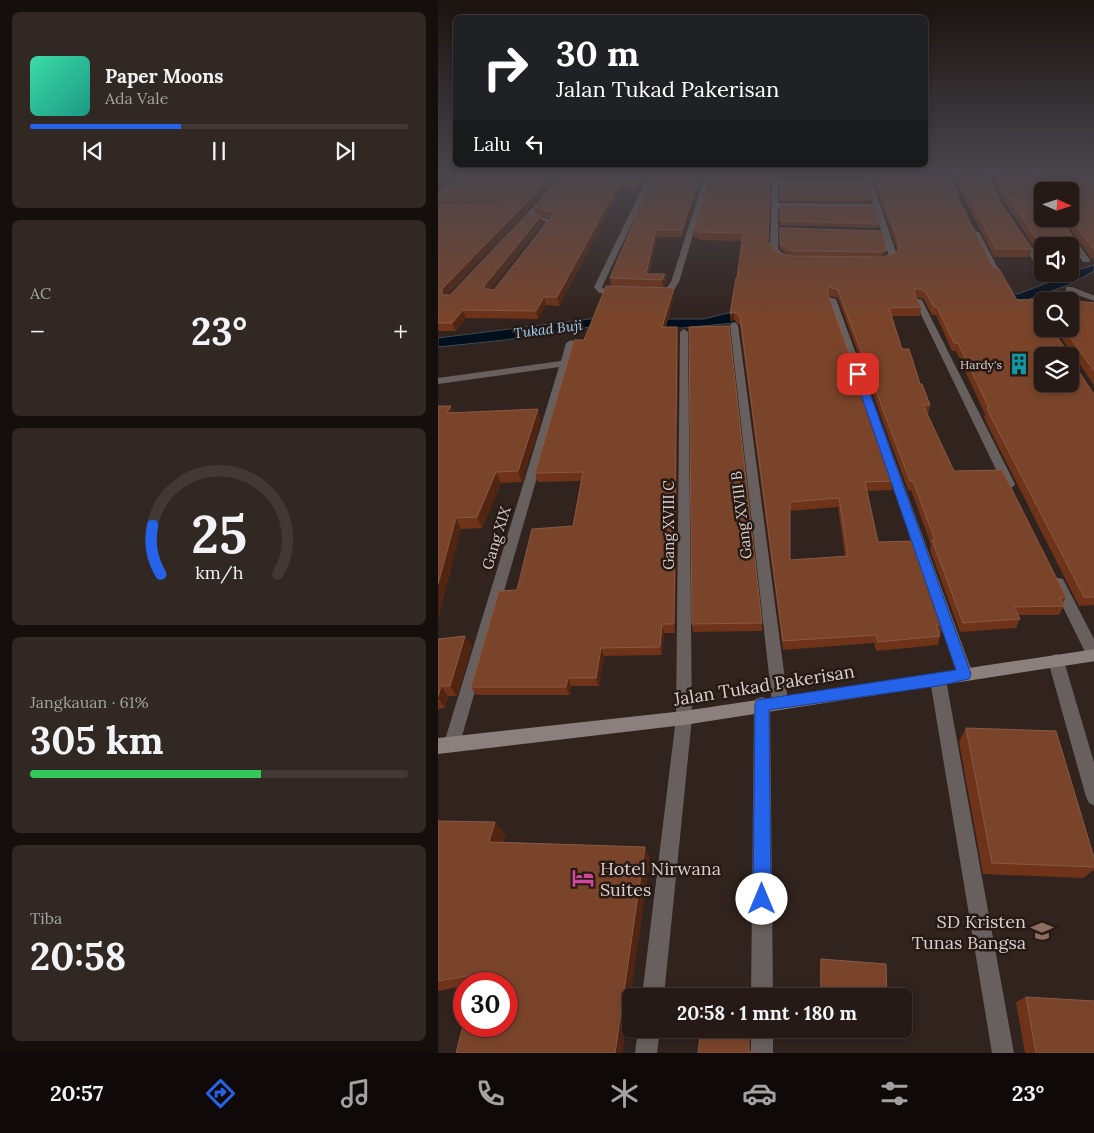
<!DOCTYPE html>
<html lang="id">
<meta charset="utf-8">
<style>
:root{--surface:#251a16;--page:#312723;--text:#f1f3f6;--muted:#a3a1a1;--line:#423835;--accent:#2563eb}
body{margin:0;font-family:Lora,serif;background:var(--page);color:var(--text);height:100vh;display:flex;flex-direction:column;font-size:19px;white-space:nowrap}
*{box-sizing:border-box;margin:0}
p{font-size:16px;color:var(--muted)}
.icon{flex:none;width:28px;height:28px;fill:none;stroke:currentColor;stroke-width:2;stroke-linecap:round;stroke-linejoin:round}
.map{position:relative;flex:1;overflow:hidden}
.side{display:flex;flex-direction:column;gap:12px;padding:12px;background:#140e0c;width:438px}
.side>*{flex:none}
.banner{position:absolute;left:15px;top:15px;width:475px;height:152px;border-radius:8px;box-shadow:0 2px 8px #0003,0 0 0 1px var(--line);background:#202124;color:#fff;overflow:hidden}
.needle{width:32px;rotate:93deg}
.buttons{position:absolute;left:596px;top:182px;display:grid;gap:10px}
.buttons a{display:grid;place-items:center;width:45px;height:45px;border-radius:8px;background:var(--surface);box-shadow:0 2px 8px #0003,0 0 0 1px var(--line);font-size:25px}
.speed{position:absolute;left:15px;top:972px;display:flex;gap:10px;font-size:25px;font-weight:700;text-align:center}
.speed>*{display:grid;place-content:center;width:65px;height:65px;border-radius:50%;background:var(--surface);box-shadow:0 2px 8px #0003,0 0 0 1px var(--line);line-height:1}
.speed .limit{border:8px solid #d22;background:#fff;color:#111}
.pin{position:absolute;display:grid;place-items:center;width:42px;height:42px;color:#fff;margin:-21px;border-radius:10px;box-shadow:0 2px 8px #0006}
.me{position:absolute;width:55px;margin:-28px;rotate:0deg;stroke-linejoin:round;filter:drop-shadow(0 0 4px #0008)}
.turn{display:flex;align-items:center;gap:18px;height:105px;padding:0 20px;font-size:22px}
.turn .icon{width:65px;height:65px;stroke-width:2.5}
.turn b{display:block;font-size:35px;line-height:42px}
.then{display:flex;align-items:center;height:48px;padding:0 20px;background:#0003;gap:10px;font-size:19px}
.big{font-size:38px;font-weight:700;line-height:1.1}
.side .card{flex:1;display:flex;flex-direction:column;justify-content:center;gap:8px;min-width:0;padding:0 18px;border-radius:8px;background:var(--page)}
.side .dial{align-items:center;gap:0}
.dial svg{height:130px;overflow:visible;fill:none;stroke:var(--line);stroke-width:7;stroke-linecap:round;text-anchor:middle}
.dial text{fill:var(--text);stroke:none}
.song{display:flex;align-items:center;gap:15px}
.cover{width:60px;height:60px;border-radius:8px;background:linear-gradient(135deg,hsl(160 70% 55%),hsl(170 70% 35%))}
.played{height:5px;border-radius:2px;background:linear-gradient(90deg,var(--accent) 40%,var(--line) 40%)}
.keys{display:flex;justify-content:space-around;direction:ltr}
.heat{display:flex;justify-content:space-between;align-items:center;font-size:28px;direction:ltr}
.charge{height:8px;border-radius:4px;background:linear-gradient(90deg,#34c759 61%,var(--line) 0)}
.trip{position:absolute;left:184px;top:988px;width:290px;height:50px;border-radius:8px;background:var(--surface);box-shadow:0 2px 8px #0003,0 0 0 1px var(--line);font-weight:700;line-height:50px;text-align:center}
.tabs{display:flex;height:80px;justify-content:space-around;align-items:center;background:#0f0a09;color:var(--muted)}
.tabs .icon{width:35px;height:35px}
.tabs .on{color:var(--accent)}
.tabs b{font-size:22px;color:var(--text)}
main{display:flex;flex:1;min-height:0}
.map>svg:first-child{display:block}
</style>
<main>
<section class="side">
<div class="card">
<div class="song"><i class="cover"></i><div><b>Paper Moons</b><p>Ada Vale</p></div></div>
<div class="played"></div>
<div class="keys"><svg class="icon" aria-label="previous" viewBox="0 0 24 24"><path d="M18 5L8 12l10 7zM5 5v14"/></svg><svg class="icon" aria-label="pause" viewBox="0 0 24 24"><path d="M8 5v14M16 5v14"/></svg><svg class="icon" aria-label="next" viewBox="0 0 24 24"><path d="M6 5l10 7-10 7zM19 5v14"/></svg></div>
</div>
<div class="card"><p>AC</p>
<div class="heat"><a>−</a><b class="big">23°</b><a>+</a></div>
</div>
<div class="card dial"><svg viewBox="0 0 100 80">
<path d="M14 69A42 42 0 1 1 86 69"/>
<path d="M14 69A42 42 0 0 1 9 39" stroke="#2563eb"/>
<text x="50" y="56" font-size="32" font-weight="700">25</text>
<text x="50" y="72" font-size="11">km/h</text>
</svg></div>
<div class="card"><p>Jangkauan · 61%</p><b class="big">305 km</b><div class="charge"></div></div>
<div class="card"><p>Tiba</p><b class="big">20:58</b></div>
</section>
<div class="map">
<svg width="657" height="1053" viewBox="0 0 657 1053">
<rect width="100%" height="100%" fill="#31231e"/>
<path fill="#000f1d" stroke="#414952" d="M 656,265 L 656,271 L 633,284 L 589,300 L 393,286 L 306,322 L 244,328 L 159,326 L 67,340 L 0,347 L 0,338 L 151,319 L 266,319 L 294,312 L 376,281 L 580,294 L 632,274 L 633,272 Z"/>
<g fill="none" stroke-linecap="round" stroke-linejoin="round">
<path fill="#68605e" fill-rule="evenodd" d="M 477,298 L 484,300 L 577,484 L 575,487 L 567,487 L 565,484 L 476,300 Z
M 620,578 L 625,579 L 657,641 L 657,661 L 651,660 L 613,583 L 615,579 Z
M 618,654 L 623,656 L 626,661 L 657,766 L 657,806 L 651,803 L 648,797 L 610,661 L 613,656 Z
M 500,673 L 505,675 L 508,680 L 576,1053 L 554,1053 L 492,680 L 495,675 Z"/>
<path fill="#68605e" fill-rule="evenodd" d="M 127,172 L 133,172 L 95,215 L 115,220 L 106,233 L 101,232 L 108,221 L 92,218 L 84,226 L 80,226 L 80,224 Z
M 212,172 L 218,172 L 164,287 L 166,289 L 182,290 L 186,292 L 182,294 L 161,293 L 156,287 Z
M 268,172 L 274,172 L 241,282 L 234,293 L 214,294 L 214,290 L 228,289 L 233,282 Z
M 334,172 L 340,172 L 340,181 L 428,181 L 425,172 L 431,172 L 458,252 L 457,259 L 441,263 L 437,261 L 450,256 L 450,252 L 436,208 L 340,207 L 340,249 L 350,259 L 343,261 L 332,250 ZM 340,185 L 429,185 L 435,204 L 340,203 Z
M 505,172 L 511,172 L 521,197 L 516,196 Z
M 544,172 L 550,172 L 562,201 L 557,200 Z
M 617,219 L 623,219 L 652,260 L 651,262 L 645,262 Z
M 536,231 L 541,232 L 563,274 L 562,276 L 555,274 L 535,232 Z
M 582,237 L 586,237 L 605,263 L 605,271 L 601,269 L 580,238 Z
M 628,287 L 634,287 L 657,296 L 657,301 L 628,291 Z
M 391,297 L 398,299 L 535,674 L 532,679 L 527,681 L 522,679 L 519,674 L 390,299 Z
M 296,322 L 300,325 L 350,702 L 348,707 L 342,709 L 336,707 L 334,702 L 292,325 Z
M 246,329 L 250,332 L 254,718 L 226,996 L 204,996 L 238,718 L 242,332 Z
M 133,340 L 138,343 L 22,743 L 20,749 L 14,751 L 8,749 L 6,743 L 121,367 L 0,384 L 0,378 L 123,361 L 128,343 Z
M 324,697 L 330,699 L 332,704 L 335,996 L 313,996 L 316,704 L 318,699 Z
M 200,1029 L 222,1029 L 219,1053 L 197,1053 Z
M 313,1029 L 335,1029 L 335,1053 L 313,1053 Z"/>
<path fill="#8c807d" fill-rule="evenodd" d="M 657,649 L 657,661 L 246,725 L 0,754 L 0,738 L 246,711 Z"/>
</g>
<path fill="#6e3318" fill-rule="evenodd" d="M 23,172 L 126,172 L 8,295 L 12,295 L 103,216 L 105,223 L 52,289 L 56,290 L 112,218 L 97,214 L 96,207 L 211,172 L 199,194 L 184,187 L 121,306 L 108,305 L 100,319 L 28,318 L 18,331 L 0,331 L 0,205 L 58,205 L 0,205 L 0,194 Z
M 266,172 L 244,237 L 219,237 L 211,274 L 227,274 L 228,282 L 225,288 L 173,286 L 172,278 Z
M 274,172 L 333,172 L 330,243 L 339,252 L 353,256 L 342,249 L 342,228 L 444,231 L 449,250 L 448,255 L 444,257 L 446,257 L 460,251 L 432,172 L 507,172 L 555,267 L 561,269 L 579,300 L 617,299 L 657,303 L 657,387 L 634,352 L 634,361 L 655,393 L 657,393 L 657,605 L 641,606 L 551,428 L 546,417 L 547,414 L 518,351 L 514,351 L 498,315 L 494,315 L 486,299 L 478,297 L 483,307 L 482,316 L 453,316 L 464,349 L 471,349 L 482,384 L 484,384 L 492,405 L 490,414 L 489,414 L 516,471 L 564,470 L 628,597 L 625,603 L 626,606 L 621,615 L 580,615 L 582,619 L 578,628 L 522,632 L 492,550 L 493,545 L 473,490 L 470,490 L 400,298 L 390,295 L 456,481 L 454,490 L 428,491 L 440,542 L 477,541 L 506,624 L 503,633 L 501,633 L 502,636 L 500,645 L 438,651 L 436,643 L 345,650 L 302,325 L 296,320 L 293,322 L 292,314 L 298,278 L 299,278 L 304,241 L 260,240 L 260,238 L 256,238 L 255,230 ZM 605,301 L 632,301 L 632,329 L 617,329 L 632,350 L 627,348 L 613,329 L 605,329 ZM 605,356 L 632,356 L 632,384 L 605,384 ZM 400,507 L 407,556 L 352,560 L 352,511 Z
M 341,172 L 426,172 L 425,179 L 342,179 Z
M 513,172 L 546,172 L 557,194 L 594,249 L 591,257 L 556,257 Z
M 552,172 L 590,172 L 605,219 L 643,251 L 640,259 L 632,259 L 632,246 L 605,246 L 605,260 L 565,199 Z
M 593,172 L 657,172 L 657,258 L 653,258 L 625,219 L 632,219 L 632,191 L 607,191 Z
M 342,183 L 433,198 L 432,202 L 342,201 Z
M 342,205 L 441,224 L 440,228 L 342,225 Z
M 236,288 L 236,296 L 228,327 L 240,335 L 237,633 L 226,633 L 224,655 L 166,656 L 161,686 L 133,686 L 132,695 L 38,695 L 33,687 L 79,590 L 135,526 L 143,481 L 100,482 L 97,473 L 146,340 Z
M 16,413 L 103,420 L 84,482 L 63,483 L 44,528 L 23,529 L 0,619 Z
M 324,623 L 324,631 L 255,632 L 254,624 Z
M 27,636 L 34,646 L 19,696 L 10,696 L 7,708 L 0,709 L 0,639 Z
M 528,728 L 657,861 L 657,869 L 645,878 L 545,874 L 521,742 Z
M 0,821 L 57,822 L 68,835 L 65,842 L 207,847 L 212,859 L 184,1053 L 18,1053 L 69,984 L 26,984 L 26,986 L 0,991 Z
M 383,959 L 449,996 L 382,996 L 382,964 Z
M 588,997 L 657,1053 L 587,1053 L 578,1002 Z"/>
<path fill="#512512" d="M 12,172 L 21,172 L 0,193 L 0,184 Z
M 118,172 L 126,172 L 7,297 L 4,295 L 4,289 Z
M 207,172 L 211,172 L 199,194 L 198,187 Z
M 263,172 L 266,172 L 244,237 L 244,230 Z
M 183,180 L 184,187 L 121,306 L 119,297 Z
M 103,216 L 105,223 L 49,294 L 46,286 Z
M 218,230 L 219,237 L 210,279 L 208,274 Z
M 449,250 L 448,255 L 444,257 L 444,252 Z
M 227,274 L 228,282 L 225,288 L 224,280 Z
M 236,288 L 236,296 L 225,336 L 224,327 Z
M 106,297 L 108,305 L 100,319 L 98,311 Z
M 25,310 L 28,318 L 18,331 L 14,323 Z
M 296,312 L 296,320 L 293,322 L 292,314 Z
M 239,327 L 240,335 L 237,633 L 236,624 Z
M 13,406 L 18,417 L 9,413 Z
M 100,409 L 103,420 L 84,482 L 80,471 Z
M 58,472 L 63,483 L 44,528 L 39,517 Z
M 18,518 L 23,529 L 0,619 L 0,584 Z
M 224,624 L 226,633 L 224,655 L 222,647 Z
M 27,636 L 34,646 L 19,696 L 12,686 Z
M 163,648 L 166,656 L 161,686 L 158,678 Z
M 130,678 L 133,686 L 132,695 L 128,687 Z
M 3,686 L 10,696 L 7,708 L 0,698 Z
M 57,822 L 68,835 L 62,854 L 51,842 Z
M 207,847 L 212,859 L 184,1053 L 177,1053 Z"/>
<path fill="#7a442b" stroke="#885944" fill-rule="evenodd" d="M 0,172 L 12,172 L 0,184 Z
M 23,172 L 118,172 L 4,289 L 4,295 L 12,295 L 90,213 L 103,216 L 46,286 L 47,289 L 56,290 L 115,215 L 114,212 L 96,207 L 128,172 L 207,172 L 198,187 L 183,180 L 119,297 L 106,297 L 98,311 L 25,310 L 14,323 L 0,323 L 0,205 L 58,206 L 63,201 L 58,198 L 0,198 L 0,194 Z
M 217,172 L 263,172 L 244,230 L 218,230 L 208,274 L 227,274 L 224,280 L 172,278 Z
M 274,172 L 332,172 L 330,242 L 339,252 L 353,256 L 446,257 L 460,251 L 461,244 L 436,172 L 507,172 L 555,267 L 561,269 L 579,300 L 617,299 L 657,303 L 657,372 L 626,329 L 632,329 L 632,301 L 605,301 L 605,329 L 613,329 L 627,348 L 633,351 L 634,361 L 655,393 L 657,393 L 657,597 L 646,597 L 554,419 L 549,408 L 551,408 L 520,343 L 516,343 L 499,307 L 496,307 L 487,291 L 478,288 L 476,293 L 483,307 L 451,308 L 464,349 L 471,349 L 482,384 L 484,384 L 492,405 L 485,405 L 516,471 L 564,470 L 628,597 L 622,598 L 626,606 L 576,607 L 582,619 L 525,623 L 494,540 L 497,540 L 475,481 L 472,481 L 400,290 L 391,287 L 389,291 L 456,481 L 427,482 L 440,542 L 477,541 L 506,624 L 498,625 L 502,636 L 440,642 L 438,635 L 345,641 L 302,316 L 296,312 L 292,314 L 298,278 L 299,278 L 305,233 L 259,232 L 260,230 L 255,230 ZM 605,356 L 632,356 L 632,384 L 605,384 ZM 401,498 L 410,556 L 352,560 L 352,502 Z
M 518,172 L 546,172 L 557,194 L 594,249 L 558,249 Z
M 557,172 L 590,172 L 605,192 L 605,219 L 622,219 L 643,251 L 632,251 L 632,246 L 605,246 L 605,248 L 566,192 Z
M 600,172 L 657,172 L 657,250 L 656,250 L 632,218 L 632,191 L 608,191 L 609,184 Z
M 342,183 L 428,183 L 433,198 L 342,198 Z
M 342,205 L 435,206 L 441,224 L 342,221 Z
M 342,228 L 444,231 L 449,250 L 444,252 L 354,251 L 342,244 Z
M 168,286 L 236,288 L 224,327 L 239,327 L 236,624 L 224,624 L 222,647 L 163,648 L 158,678 L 130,678 L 128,687 L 33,687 L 61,591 L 79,590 L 94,529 L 135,526 L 145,472 L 97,473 L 136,340 L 146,340 Z
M 291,326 L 324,623 L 254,624 L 251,327 Z
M 0,406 L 13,406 L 9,413 L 100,409 L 80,471 L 58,472 L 39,517 L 18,518 L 0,584 Z
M 27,636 L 12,686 L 3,686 L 0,697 L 0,639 Z
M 528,728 L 618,731 L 657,861 L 657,867 L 554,863 Z
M 0,821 L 57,822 L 51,842 L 207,847 L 177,1053 L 18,1053 L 26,1022 L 26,1026 L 69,1026 L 69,984 L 37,984 L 40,974 L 0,981 Z
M 383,959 L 448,964 L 449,996 L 383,996 Z
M 588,997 L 657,1001 L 657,1053 L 598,1053 Z
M 263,1029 L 311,1029 L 311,1051 L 319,1053 L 260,1053 Z"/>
<linearGradient id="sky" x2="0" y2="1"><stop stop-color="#1b1310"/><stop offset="0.54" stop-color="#48454c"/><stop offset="1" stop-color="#48454c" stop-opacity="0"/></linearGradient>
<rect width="657" height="319" fill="url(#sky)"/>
<path fill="#2563eb" stroke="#184099" d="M 420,371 L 425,374 L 533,674 L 531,679 L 500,686 L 331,710 L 333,899 L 330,905 L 324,908 L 318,905 L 315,899 L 317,704 L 319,700 L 518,670 L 416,374 Z"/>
<defs>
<g id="building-bare" transform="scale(1.725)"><path d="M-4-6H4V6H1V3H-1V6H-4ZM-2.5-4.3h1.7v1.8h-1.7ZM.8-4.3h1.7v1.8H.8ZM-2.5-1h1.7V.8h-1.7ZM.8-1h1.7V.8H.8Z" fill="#0f9aa8" stroke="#271a15" stroke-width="2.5" paint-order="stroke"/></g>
<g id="hotel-bare" transform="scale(1.725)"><path d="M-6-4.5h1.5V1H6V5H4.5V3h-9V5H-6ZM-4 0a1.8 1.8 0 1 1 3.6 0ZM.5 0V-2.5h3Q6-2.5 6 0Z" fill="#d1479c" stroke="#271a15" stroke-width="2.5" paint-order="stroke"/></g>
<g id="school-bare" transform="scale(1.725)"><path d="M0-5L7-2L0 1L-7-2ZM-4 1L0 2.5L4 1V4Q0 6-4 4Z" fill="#8d6e63" stroke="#271a15" stroke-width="2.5" paint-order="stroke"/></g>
</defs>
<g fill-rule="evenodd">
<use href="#building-bare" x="581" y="364"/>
<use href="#hotel-bare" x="145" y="878"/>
<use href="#school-bare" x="604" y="931"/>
</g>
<g text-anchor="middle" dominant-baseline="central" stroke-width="5" stroke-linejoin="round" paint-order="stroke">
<g font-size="12" fill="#d9cfcc" stroke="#271a15" text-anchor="end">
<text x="564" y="364">Hardy's</text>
</g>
<g font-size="14" font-style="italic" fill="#9ed1f9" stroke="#271a15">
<text transform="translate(110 329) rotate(-7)">Tukad Buji</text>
</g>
<g font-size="15" fill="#d9cfcc" stroke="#271a15">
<text transform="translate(303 515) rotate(-97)">Gang XVIII B</text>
<text transform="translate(230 525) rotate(-90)">Gang XVIII C</text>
<text transform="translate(58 538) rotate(-73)">Gang XIX</text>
</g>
<g font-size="18" fill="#d9cfcc" stroke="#271a15">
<text transform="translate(326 685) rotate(-9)">Jalan Tukad Pakerisan</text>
</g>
<g font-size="18" fill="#d9cfcc" stroke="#271a15" text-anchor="start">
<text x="162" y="868">Hotel Nirwana<tspan x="162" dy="21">Suites</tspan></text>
<text x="588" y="921" text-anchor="end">SD Kristen<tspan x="588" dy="21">Tunas Bangsa</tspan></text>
</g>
</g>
</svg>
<div class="buttons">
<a><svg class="needle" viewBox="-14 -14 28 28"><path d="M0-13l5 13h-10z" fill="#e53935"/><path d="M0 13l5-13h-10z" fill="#a3a1a1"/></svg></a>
<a><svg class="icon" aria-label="sound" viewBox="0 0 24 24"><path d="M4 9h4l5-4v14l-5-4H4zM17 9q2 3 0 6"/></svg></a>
<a><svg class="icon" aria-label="search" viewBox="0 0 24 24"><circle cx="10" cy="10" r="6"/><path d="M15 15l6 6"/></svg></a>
<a><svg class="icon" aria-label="layers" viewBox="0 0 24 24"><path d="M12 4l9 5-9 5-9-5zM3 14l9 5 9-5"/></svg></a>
</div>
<div class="speed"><div class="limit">30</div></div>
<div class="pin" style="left:420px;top:374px;background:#d93025"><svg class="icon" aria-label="arrive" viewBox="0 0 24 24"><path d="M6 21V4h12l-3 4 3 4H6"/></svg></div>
<svg class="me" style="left:324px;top:899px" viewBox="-20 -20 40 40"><circle r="19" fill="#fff"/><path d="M0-13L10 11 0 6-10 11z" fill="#2563eb"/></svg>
<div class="trip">20:58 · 1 mnt · 180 m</div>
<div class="banner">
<div class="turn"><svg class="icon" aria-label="right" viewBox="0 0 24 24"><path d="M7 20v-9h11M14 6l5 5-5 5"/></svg><div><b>30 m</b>Jalan Tukad Pakerisan</div></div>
<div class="then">Lalu<svg class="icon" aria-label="left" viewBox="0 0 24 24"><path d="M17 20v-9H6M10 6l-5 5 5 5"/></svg></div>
</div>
</div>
</main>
<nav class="tabs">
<b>20:57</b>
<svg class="icon on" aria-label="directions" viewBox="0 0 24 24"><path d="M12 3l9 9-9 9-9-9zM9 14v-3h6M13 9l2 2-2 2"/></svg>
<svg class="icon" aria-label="music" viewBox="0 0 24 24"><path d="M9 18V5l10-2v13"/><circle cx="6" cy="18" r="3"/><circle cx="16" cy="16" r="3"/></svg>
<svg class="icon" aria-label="phone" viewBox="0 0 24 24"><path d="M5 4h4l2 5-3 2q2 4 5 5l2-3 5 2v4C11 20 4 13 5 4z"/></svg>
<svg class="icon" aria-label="climate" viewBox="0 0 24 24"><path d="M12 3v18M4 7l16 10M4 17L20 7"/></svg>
<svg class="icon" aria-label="car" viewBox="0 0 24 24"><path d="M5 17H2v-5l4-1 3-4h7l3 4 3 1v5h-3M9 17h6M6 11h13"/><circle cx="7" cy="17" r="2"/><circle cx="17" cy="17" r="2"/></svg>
<svg class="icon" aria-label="filters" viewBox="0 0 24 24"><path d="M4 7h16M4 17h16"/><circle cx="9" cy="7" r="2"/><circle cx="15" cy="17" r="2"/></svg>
<b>23°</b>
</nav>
